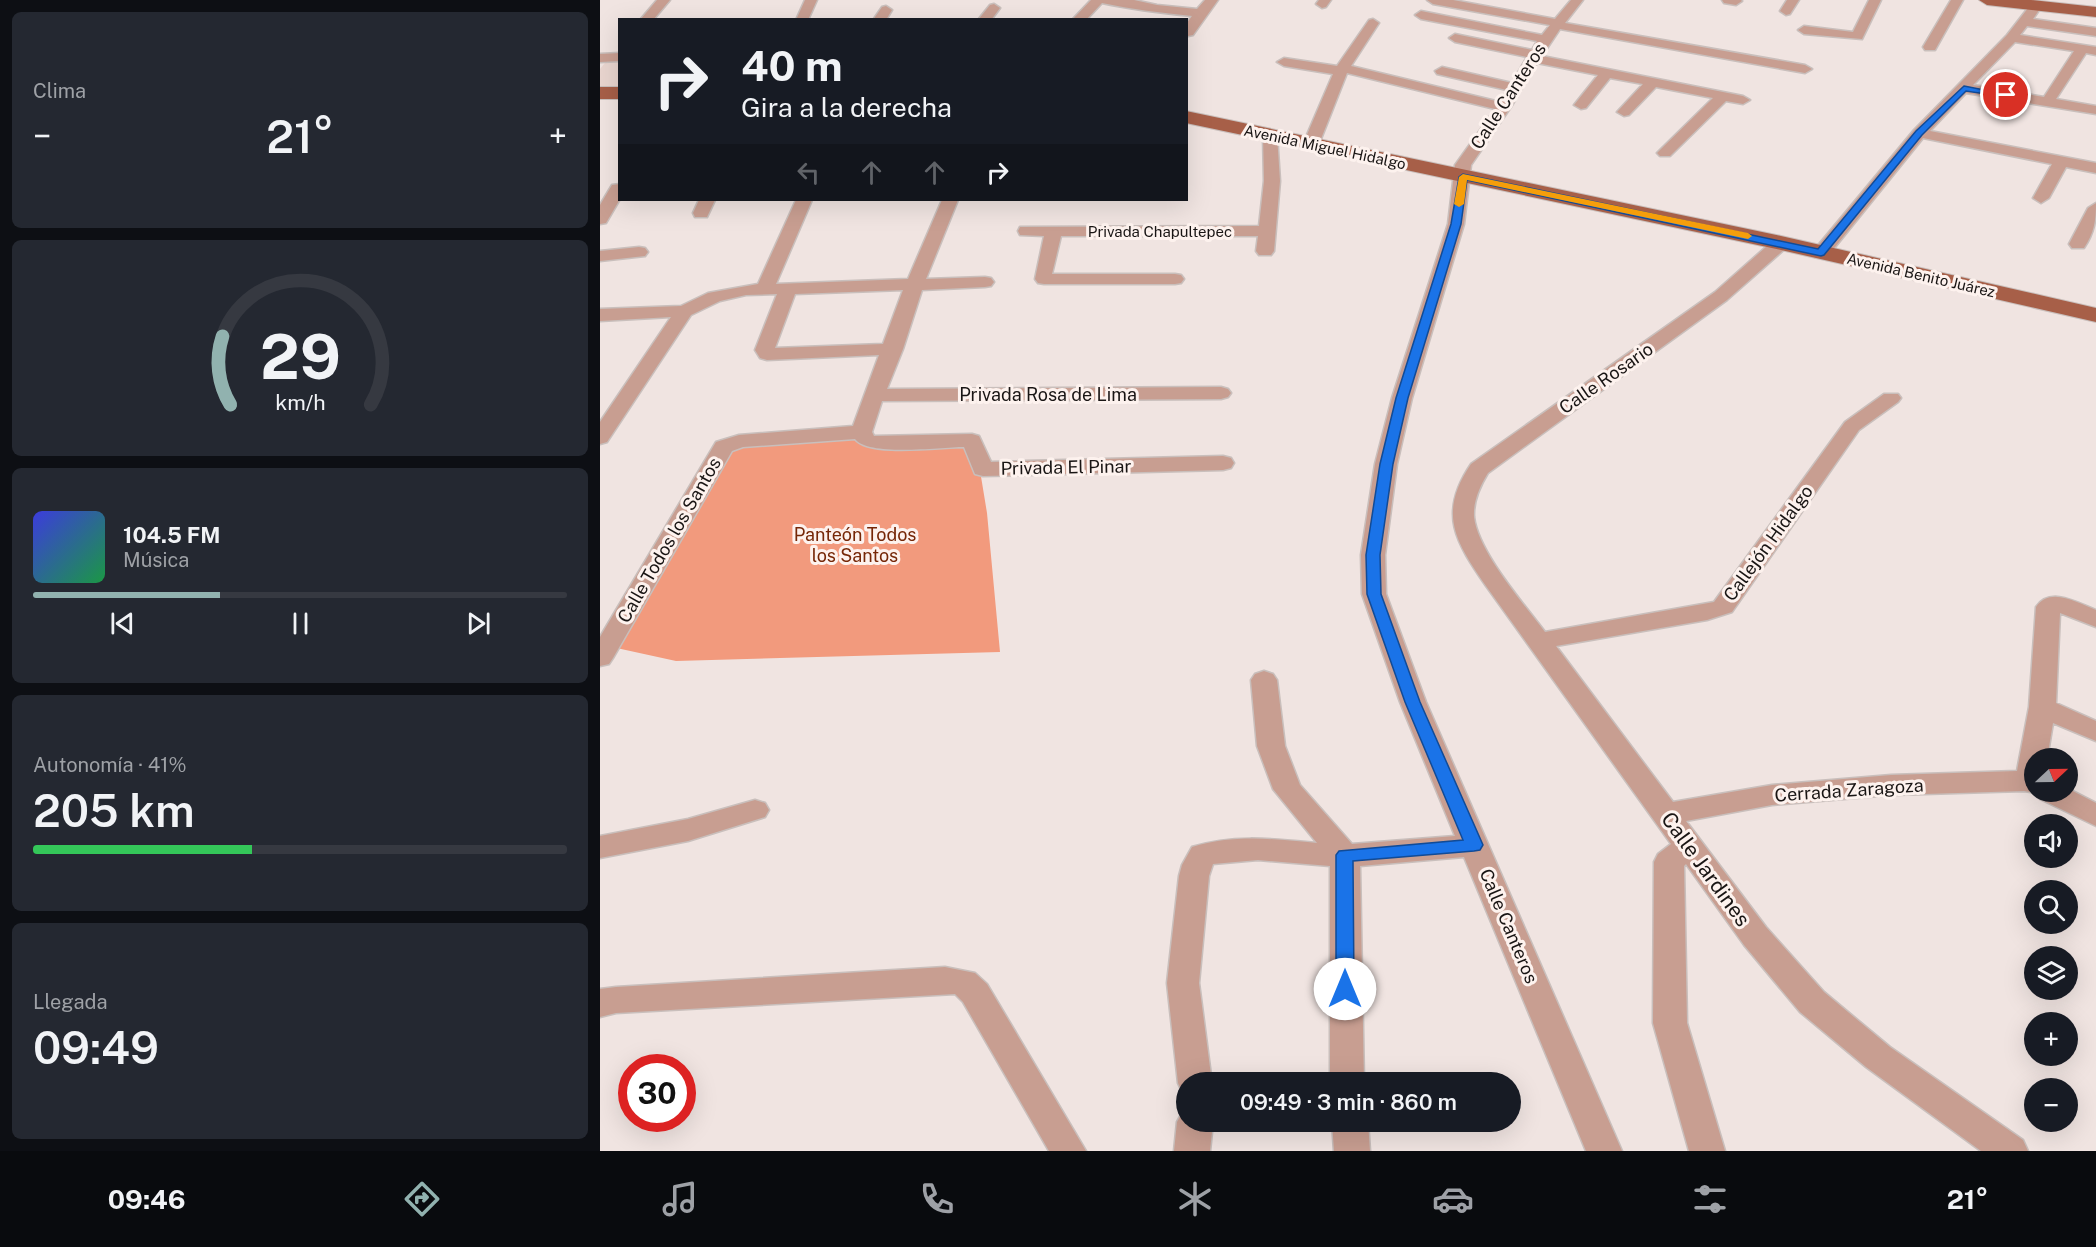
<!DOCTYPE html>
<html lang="es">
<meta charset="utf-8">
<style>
:root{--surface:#171b24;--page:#242831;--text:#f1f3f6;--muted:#9ea1a6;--line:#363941;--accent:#91b2af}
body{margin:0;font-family:"Public Sans",sans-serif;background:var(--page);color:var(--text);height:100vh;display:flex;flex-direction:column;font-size:22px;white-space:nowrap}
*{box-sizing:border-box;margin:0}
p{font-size:20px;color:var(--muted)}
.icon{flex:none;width:33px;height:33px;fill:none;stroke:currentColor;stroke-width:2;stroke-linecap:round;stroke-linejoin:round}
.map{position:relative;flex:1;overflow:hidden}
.side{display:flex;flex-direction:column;gap:12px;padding:12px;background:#0d0f14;width:600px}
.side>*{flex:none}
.top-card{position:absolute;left:18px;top:18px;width:570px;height:183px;border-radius:0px;box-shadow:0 6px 24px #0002;background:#171b24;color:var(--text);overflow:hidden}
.needle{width:39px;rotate:68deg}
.buttons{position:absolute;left:1424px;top:748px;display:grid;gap:12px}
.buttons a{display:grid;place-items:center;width:54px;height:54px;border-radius:50%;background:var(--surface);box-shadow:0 6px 24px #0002;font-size:30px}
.speed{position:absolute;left:18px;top:1054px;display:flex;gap:12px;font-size:30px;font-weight:700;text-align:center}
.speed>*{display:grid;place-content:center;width:78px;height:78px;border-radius:50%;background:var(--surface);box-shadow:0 6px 24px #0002;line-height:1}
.speed .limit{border:9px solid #d22;background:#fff;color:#111}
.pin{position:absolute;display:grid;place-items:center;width:51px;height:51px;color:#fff;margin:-26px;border:3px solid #fff;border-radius:50%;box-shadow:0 2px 6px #0007}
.me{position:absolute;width:66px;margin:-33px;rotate:0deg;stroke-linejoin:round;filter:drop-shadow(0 0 4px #0008)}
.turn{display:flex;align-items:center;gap:21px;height:126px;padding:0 24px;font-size:27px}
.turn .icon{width:78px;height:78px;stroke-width:2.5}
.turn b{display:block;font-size:42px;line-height:51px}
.lanes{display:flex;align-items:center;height:57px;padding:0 24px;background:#0003;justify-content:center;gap:30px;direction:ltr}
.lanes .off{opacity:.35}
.big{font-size:45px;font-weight:600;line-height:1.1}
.side .tile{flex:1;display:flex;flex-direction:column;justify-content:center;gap:9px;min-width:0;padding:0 21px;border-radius:9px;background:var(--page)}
.side .dial{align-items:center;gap:0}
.dial svg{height:156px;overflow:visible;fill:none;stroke:var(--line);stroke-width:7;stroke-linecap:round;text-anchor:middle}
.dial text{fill:var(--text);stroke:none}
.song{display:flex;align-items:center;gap:18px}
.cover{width:72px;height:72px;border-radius:9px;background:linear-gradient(135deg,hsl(240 70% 55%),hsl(140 70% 35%))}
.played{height:6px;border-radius:3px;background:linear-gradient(90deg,var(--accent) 35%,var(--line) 35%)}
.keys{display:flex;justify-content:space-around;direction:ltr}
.heat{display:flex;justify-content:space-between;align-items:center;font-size:33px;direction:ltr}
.charge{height:9px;border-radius:4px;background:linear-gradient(90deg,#34c759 41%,var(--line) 0)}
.trip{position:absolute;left:576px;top:1072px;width:345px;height:60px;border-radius:30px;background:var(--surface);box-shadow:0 6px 24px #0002;font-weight:600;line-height:60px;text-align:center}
.tab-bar{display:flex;height:96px;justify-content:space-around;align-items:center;background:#090b0e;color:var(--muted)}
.tab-bar .icon{width:42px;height:42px}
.tab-bar .active{color:var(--accent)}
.tab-bar b{font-size:27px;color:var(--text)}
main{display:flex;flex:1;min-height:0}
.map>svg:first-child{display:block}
</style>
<main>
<section class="side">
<div class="tile"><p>Clima</p>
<div class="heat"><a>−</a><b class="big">21°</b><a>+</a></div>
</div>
<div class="tile dial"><svg viewBox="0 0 100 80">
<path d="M14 69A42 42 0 1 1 86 69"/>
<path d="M14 69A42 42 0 0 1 10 34" stroke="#91b2af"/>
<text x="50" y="56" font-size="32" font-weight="700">29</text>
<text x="50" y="72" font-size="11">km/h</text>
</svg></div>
<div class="tile">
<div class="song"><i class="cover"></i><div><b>104.5 FM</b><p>Música</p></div></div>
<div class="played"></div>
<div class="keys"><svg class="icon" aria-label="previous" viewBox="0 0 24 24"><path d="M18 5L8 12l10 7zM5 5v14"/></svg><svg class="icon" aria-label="pause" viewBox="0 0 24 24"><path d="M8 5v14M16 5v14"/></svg><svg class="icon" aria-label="next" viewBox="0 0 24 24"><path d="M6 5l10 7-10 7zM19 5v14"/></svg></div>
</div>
<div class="tile"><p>Autonomía · 41%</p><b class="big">205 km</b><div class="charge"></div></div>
<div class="tile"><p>Llegada</p><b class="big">09:49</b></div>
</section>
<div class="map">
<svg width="1496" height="1151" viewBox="0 0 1496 1151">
<rect width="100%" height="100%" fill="#f0e4e1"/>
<path fill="#e9d5cf" d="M 9,58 L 19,58 L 19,89 L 0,89 L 0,69 Z"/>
<path fill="#f29a7d" d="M 261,432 L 280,436 L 375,440 L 387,513 L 400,652 L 76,661 L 12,647 L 130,443 Z"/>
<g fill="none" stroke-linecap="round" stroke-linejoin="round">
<g stroke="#c9bfbc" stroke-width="3">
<path id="minor" d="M 57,0 L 70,0 L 53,20 L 40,20 Z
M 205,0 L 217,0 L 208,20 L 196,20 Z
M 491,0 L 534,0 L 557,5 L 597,9 L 605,0 L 618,0 L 593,35 L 588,36 L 586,24 L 592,16 C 562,13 531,9 502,3 L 486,20 L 472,20 Z
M 719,0 L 731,0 L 726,7 L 722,8 L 716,4 Z
M 827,0 L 853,0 L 955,19 L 971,0 L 983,0 L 965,23 L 1205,65 L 1212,69 L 1205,73 L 960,29 L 942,56 L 1143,96 L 1150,100 L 1143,104 L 1126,101 L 1070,156 L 1060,156 L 1057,153 L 1060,150 L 1113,98 L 1056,87 L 1029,115 L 1024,116 L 1017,112 L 1043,84 L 1010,78 L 986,108 L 981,109 L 974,105 L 998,75 L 937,63 L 911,107 L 871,165 L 864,224 L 812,398 L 797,464 L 785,555 L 786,594 L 826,702 L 1022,1151 L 986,1151 L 864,857 L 760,866 L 764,1083 L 730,1083 L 730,866 L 658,860 L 613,864 L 609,876 L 599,983 L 612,1083 L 586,1083 L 586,1095 L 583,1094 L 578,1083 L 567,983 L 579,876 L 582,865 L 592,847 C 634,834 674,839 717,843 L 673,789 L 657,746 L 651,680 L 655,674 L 664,671 L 673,674 L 677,680 L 685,746 L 700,785 L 752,844 L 855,836 L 800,702 L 762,594 L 761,555 L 775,464 L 792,398 L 848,224 L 855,165 L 895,109 L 747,73 L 719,144 L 711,149 L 703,144 L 733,74 L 684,66 L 677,62 L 684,58 L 737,66 L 769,20 L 773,19 L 779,23 L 751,66 L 900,102 L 907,90 L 837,74 L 835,71 L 842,67 L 912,83 L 927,57 L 855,42 L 849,38 L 855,34 L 932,50 L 937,41 L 821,19 L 815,15 L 821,11 L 942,35 L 950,25 L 833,4 Z
M 1122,0 L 1141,0 L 1142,1 L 1136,5 L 1124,3 Z
M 1187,0 L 1199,0 L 1190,14 L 1186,15 L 1180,11 Z
M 1269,0 L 1281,0 L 1262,39 L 1204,34 L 1198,30 L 1204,26 L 1253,32 Z
M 1351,0 L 1363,0 L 1335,50 L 1325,50 L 1323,47 Z
M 1436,2 L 1442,6 L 1433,19 L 1496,28 L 1496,36 L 1427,26 L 1420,35 L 1496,47 L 1496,55 L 1486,53 L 1456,99 L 1496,106 L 1496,114 L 1366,93 L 1330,131 L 1496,163 L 1496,173 L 1466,167 L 1449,198 L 1441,203 L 1433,198 L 1452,164 L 1323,138 L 1227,257 L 1215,257 L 1212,253 L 1215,249 L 1314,130 L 1407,35 L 1432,3 ZM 1415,42 L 1474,51 L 1444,97 L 1373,85 Z
M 394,4 L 400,8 L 391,20 L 378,20 L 390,5 Z
M 286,6 L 292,10 L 286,20 L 273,20 L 282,7 Z
M 20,53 L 20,61 L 0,62 L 0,54 Z
M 670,131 L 677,135 L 680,181 L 674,251 L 671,255 L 659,255 L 656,251 L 658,236 L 461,236 L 452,274 L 575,274 L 581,275 L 584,279 L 581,283 L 575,284 L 444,284 L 438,283 L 435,279 L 444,236 L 420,235 L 418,231 L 420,227 L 659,226 L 664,181 L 663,135 Z
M 20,184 L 20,199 L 6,223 L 0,224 L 0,205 L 12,185 Z
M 99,200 L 115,200 L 107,217 L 95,217 L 93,213 Z
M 196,200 L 212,200 L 176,284 L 308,279 L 342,200 L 358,200 L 326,279 L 385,277 L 391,278 L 394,282 L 391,286 L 385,287 L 322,290 L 303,349 L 287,389 L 621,387 L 628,389 L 631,393 L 628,397 L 621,399 L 282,401 L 272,432 L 274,436 L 372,434 L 379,436 L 391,462 L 623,456 L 631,458 L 634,463 L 631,468 L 623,470 L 383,476 L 375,474 L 364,447 C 341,447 269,457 255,439 L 143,447 L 132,451 L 13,658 L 9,664 L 0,666 L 0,637 L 116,442 L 139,435 L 253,426 L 279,355 L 167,360 L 160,358 L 155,350 L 177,294 L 146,295 L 120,301 L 91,315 L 7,442 L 0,444 L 0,422 L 71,317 L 0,321 L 0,309 L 81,306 L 108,293 L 158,284 ZM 303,290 L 283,344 L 175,348 L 195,294 Z
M 1496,203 C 1496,221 1494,233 1484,248 L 1472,248 L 1469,244 L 1488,208 Z
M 1181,238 L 1187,239 L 1190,243 L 1187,247 L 1127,300 L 888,473 C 880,486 873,501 874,517 C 878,552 924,604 945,632 L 1114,602 L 1245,422 L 1284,394 L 1298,394 L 1301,398 L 1298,402 L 1259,430 L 1132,612 L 1107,620 L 956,646 L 1073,802 L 1172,785 L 1291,775 L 1417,771 L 1429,707 L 1436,607 C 1450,586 1478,603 1496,610 L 1496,627 L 1460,613 L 1456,703 L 1496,721 L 1496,741 L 1453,723 L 1447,759 L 1434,759 L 1434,792 L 1467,792 L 1467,788 L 1496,803 L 1496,826 L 1440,799 L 1437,793 L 1424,791 L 1291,795 L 1172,805 L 1086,821 L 1166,927 L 1224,992 L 1290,1047 L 1423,1140 L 1428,1151 L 1381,1151 L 1266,1067 L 1200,1012 L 1144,945 L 1086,864 L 1084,866 L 1087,1023 L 1125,1151 L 1089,1151 L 1053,1023 L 1054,862 L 1058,854 L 1071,844 L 886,586 C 856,542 837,514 871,464 L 1115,292 L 1175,239 Z
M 39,247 L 45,248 L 48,252 L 45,256 L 0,261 L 0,251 Z
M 155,800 L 165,803 L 169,810 L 165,817 L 88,841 L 0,858 L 0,836 L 88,819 Z
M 345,967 L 375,973 L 387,984 L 486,1151 L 449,1151 L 363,1002 L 355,994 L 16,1013 L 0,1017 L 0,989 L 16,987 Z
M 586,1109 L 586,1122 L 613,1122 L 610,1151 L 574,1151 L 577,1122 L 583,1111 Z
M 732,1122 L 768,1122 L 770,1151 L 734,1151 Z"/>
</g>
<g stroke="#c9bfbc" stroke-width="2">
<path id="major" d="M 1379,0 L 1431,0 L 1496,7 L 1496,17 L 1387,5 Z
M 0,87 L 20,87 L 20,99 L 0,99 Z
M 586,111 L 1181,236 L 1496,308 L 1496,322 L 1181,250 L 586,123 Z"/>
</g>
<use href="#minor" fill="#c89e91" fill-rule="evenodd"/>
<use href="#major" fill="#a75f48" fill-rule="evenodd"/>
</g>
<path fill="#1a73e8" stroke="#114b97" stroke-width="1.5" d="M 1364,86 L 1410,95 L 1406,97 L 1366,91 L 1322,135 L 1224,255 L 1221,256 L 867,180 L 861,224 L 808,398 L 793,464 L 780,555 L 781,594 L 820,702 L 883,845 L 880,850 L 874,851 L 753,861 L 754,989 L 752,994 L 745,996 L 739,994 L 736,989 L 736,855 L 739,851 L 863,840 L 805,702 L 767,594 L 766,555 L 780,464 L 796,398 L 851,224 L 859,177 L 863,174 L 1218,249 L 1316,131 Z"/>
<path fill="#f59e0b" d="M 863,174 L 1148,233 L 1152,236 L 1148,239 L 867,180 L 864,204 L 859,207 L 854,204 L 859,177 Z"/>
<g text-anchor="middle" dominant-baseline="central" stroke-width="6" stroke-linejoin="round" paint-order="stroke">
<g font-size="15" fill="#191514" stroke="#fdf2ee">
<text transform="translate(725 147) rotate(12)">Avenida Miguel Hidalgo</text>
<text x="560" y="231">Privada Chapultepec</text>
<text transform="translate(1321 275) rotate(13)">Avenida Benito Juárez</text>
</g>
<g font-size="18" fill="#191514" stroke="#fdf2ee">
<text transform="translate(908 96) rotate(-57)">Calle Canteros</text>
<text transform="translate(1006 378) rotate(-35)">Calle Rosario</text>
<text x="448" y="394">Privada Rosa de Lima</text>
<text transform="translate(466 467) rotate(-1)">Privada El Pinar</text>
<text transform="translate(69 540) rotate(-60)">Calle Todos los Santos</text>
<text transform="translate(1168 543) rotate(-54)">Callejón Hidalgo</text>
<text transform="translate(1249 790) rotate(-4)">Cerrada Zaragoza</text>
<text transform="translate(909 926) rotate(67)">Calle Canteros</text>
</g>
<g font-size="18" fill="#762707" stroke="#fdf2ee">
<text x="255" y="534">Panteón Todos<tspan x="255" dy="21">los Santos</tspan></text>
</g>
<g font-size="21" fill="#191514" stroke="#fdf2ee">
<text transform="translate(1106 869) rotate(54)">Calle Jardines</text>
</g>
</g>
</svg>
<div class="buttons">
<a><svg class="needle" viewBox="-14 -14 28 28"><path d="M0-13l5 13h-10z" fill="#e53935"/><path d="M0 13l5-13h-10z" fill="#9ea1a6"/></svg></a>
<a><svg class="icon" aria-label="sound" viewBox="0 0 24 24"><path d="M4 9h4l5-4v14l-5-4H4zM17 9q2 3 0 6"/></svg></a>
<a><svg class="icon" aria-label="search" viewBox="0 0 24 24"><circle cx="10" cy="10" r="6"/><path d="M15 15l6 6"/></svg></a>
<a><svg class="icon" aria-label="layers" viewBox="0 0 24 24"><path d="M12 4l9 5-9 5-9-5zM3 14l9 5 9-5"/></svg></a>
<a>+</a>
<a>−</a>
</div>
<div class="speed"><div class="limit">30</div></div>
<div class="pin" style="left:1406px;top:95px;background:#d93025"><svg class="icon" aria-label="arrive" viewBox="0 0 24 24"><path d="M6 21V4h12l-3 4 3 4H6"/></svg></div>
<svg class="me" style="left:745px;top:989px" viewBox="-20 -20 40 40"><circle r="19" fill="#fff"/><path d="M0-13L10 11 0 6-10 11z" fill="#1a73e8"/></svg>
<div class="trip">09:49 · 3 min · 860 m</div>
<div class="top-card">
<div class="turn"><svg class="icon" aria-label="right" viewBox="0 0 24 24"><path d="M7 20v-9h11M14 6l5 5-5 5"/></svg><div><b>40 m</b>Gira a la derecha</div></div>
<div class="lanes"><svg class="icon off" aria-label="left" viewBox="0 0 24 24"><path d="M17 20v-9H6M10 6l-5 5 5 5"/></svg><svg class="icon off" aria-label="ahead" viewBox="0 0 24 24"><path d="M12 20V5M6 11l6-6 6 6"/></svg><svg class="icon off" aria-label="ahead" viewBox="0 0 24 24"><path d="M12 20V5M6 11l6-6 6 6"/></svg><svg class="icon" aria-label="right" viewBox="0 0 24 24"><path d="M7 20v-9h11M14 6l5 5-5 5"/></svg></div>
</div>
</div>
</main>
<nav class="tab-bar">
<b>09:46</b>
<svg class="icon active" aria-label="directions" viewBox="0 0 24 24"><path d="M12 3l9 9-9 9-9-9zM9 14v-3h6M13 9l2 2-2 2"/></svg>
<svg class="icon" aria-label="music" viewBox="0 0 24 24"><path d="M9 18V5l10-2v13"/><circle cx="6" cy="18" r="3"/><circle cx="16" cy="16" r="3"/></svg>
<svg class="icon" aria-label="phone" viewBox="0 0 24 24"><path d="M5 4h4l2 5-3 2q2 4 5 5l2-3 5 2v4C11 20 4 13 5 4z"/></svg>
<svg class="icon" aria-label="climate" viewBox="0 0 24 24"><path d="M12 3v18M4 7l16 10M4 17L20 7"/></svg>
<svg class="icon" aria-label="car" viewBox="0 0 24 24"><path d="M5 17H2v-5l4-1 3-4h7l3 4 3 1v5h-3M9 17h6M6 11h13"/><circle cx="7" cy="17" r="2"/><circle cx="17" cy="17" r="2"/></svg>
<svg class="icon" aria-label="filters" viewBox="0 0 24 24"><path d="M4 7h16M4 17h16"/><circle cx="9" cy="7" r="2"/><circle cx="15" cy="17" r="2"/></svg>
<b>21°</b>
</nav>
